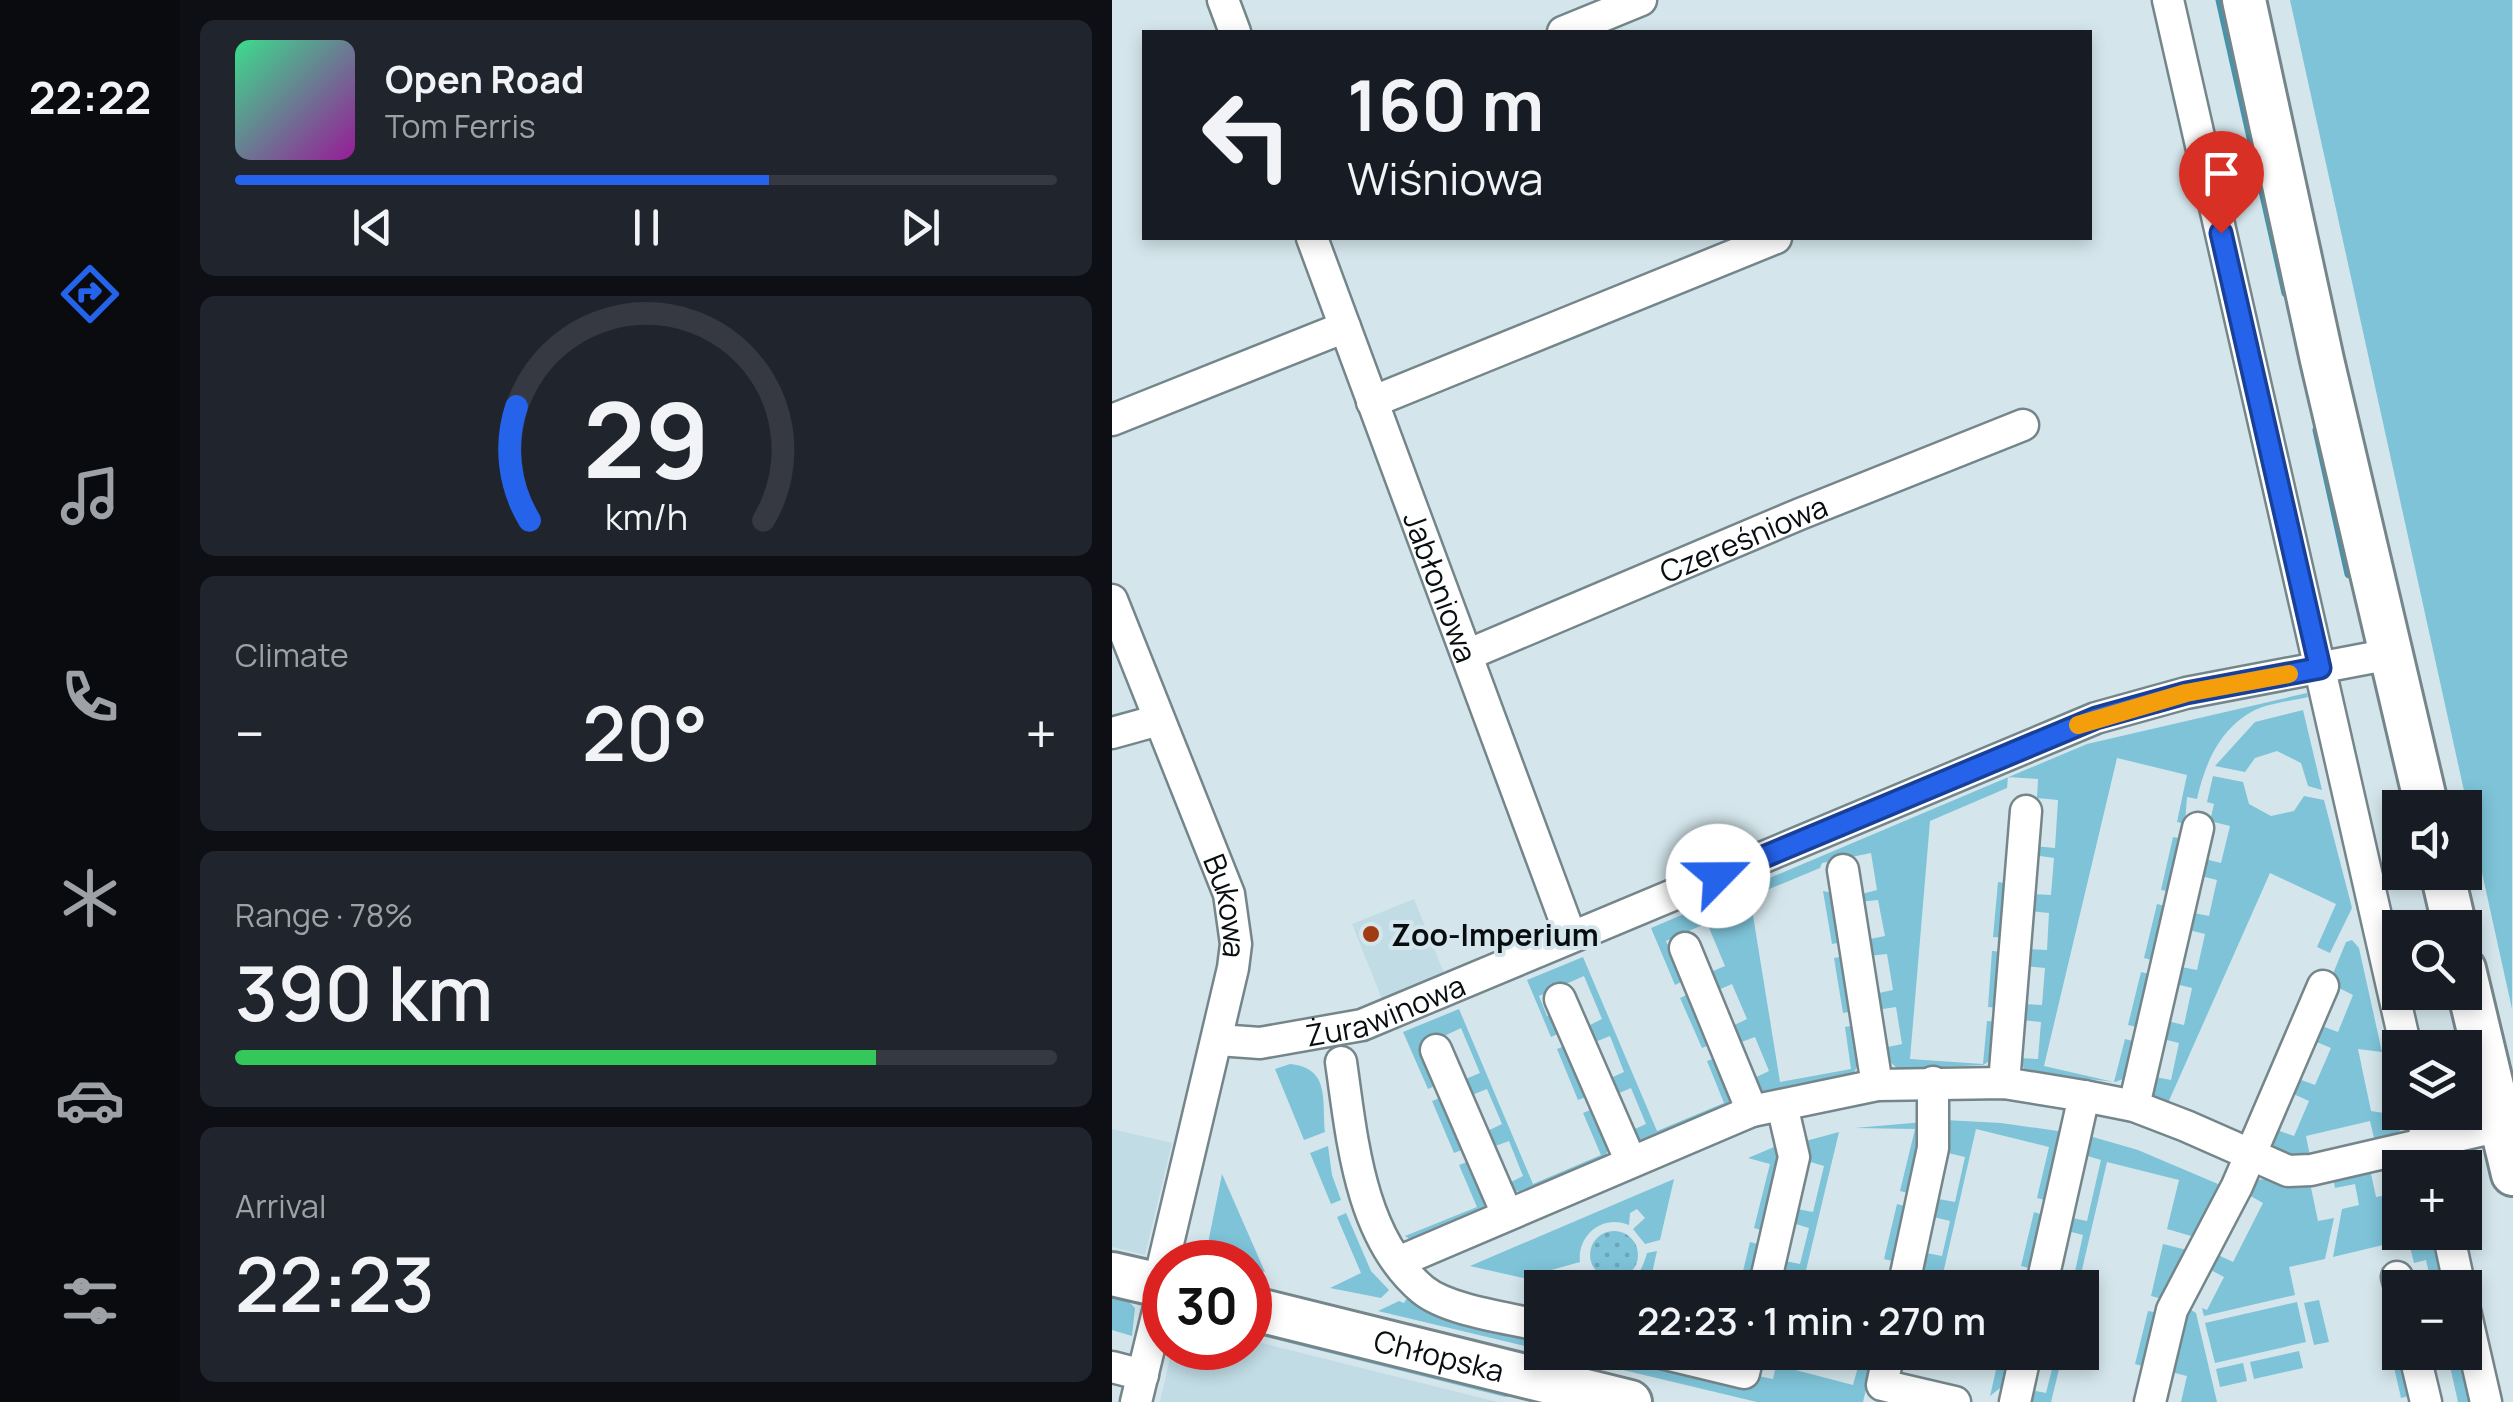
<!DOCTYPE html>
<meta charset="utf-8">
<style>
:root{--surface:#171b24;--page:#20242c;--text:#f1f3f6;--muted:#9ea1a6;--line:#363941;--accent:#2563eb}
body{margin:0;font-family:Manrope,sans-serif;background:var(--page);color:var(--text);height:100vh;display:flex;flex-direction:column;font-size:38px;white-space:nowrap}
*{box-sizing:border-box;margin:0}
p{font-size:32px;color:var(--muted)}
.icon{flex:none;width:55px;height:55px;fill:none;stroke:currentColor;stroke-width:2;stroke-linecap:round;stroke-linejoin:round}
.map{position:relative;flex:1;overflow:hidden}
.sheet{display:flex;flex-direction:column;gap:20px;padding:20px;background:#0d0f14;width:932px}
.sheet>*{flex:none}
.hud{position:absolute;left:30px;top:30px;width:950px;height:210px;border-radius:0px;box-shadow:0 5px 15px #0003;background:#171b24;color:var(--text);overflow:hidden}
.buttons{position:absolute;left:1270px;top:790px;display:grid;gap:20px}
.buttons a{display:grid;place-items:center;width:100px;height:100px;border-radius:0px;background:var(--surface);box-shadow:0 5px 15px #0003;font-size:50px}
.speed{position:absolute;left:30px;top:1240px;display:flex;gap:20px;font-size:50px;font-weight:700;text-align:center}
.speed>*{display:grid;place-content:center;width:130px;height:130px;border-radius:50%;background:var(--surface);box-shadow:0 5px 15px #0003;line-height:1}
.speed .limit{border:15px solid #d22;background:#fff;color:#111}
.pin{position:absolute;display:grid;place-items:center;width:85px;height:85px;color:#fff;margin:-102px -42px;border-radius:50% 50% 50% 0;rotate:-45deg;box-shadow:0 0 10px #0007}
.pin .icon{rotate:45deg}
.me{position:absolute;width:110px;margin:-55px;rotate:67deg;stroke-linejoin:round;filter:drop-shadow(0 0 8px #0008)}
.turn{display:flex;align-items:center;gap:35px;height:210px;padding:0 40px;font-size:45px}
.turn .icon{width:130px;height:130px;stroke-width:2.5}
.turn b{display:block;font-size:70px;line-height:85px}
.big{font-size:75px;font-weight:600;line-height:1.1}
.sheet .tile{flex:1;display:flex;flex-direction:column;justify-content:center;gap:15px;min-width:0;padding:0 35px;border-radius:15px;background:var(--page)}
.sheet .dial{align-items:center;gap:0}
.dial svg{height:260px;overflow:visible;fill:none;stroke:var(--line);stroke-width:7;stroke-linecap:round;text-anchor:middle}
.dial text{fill:var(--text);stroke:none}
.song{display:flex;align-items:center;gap:30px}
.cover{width:120px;height:120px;border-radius:15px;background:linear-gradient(135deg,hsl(150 70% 55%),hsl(300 70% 35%))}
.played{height:10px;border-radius:5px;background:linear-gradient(90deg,var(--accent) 65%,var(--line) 65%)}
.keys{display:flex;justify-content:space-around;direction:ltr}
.heat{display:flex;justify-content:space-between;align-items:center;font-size:55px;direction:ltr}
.charge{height:15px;border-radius:8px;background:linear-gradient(90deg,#34c759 78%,var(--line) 0)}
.trip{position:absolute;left:412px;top:1270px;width:575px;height:100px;border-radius:0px;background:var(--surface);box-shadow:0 5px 15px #0003;font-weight:600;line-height:100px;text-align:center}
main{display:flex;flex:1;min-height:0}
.tabs{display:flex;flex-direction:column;width:180px;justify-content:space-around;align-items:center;background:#090b0e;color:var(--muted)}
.tabs .icon{width:70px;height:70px}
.tabs .current{color:var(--accent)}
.tabs b{font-size:45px;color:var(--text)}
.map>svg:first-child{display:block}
</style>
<main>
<nav class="tabs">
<b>22:22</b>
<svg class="icon current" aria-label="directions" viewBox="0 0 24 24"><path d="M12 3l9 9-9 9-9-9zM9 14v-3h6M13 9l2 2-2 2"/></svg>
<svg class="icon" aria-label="music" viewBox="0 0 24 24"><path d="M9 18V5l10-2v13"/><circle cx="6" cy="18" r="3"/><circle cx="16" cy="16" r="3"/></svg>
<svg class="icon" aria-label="phone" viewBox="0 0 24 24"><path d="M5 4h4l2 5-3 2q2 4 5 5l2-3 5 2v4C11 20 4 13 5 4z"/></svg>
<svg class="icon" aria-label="climate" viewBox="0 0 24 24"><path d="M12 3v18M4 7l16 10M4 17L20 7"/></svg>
<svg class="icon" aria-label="car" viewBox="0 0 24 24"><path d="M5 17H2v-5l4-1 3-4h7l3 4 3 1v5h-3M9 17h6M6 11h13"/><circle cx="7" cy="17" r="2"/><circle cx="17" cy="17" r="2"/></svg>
<svg class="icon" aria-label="filters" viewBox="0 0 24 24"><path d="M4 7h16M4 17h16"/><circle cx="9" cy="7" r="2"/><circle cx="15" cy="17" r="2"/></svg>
</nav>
<section class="sheet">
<div class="tile">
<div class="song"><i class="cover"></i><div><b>Open Road</b><p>Tom Ferris</p></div></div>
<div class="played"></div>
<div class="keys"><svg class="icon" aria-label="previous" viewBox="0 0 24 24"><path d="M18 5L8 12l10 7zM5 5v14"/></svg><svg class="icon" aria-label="pause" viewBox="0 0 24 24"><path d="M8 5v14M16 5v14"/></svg><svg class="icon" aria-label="next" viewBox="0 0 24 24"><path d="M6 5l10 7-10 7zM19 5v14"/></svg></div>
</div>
<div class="tile dial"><svg viewBox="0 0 100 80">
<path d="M14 69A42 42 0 1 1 86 69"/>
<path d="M14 69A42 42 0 0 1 10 34" stroke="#2563eb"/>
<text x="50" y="56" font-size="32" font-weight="700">29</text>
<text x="50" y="72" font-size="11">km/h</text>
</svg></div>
<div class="tile"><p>Climate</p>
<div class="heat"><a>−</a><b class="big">20°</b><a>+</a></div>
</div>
<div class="tile"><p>Range · 78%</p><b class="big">390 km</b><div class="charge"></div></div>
<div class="tile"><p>Arrival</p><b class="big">22:23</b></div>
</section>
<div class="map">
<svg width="1401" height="1402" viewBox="0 0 1401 1402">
<defs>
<pattern id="park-dots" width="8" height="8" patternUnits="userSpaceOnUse" patternTransform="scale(2.5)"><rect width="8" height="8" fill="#7ec3d8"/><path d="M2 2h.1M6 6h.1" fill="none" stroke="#6ba6b8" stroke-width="1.8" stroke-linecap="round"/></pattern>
</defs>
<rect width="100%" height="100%" fill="#d4e6ec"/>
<path fill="#c1dce5" d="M 302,899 L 332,973 L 270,999 L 240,924 Z
M 0,1129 L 60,1143 L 33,1255 L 0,1247 Z
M 138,1340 L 386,1402 L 48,1402 L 58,1358 L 75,1348 L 138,1348 Z"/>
<path fill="#7ec3d8" d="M 1178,0 L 1400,0 L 1400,1009 Z
M 1195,693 L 1196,697 C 1180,701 1158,703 1143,710 C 1108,728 1093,763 1085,799 L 1075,797 L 1073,824 L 1065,822 L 1075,775 L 1005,758 L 932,1066 L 1002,1082 L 1013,1039 L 1025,1042 L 1014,1078 L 1003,1082 L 922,1073 L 914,1071 L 905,1058 L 926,1059 L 929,1022 L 908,1020 L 910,1004 L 930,1005 L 933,968 L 912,966 L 914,949 L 935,950 L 937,913 L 917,911 L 918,894 L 939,895 L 942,858 L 921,855 L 922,846 L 943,848 L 946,800 L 925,798 L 926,779 L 896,777 L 895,788 L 818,821 L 798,1059 L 871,1064 L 875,1021 L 887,1022 C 885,1037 887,1058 871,1065 L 786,1069 L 774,1058 L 771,1048 L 790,1044 L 784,1007 L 764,1010 L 762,994 L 781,990 L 775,954 L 756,956 L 753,940 L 773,936 L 766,900 L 747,902 L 746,895 L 765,890 L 759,853 L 710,863 L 708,868 L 638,897 L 668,1082 L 739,1069 L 733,1027 L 744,1025 L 750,1058 L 741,1074 L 656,1095 L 647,1091 L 638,1080 L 657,1071 L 643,1037 L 624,1044 L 616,1028 L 635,1019 L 620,984 L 602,992 L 594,974 L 613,966 L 595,923 L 554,941 L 573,980 L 563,985 L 539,928 L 975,744 Z
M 1191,710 L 1210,790 L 1196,786 L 1189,763 L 1165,751 L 1143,758 L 1133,772 L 1103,766 L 1143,722 Z
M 1101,776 L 1131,782 L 1137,804 L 1159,816 L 1182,811 L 1192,796 L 1212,800 L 1240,908 L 1218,953 L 1205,947 L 1224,904 L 1158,873 L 1056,1103 L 1038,1096 L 1038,1076 L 1059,1080 L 1067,1043 L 1047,1038 L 1051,1020 L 1072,1025 L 1080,988 L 1060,983 L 1064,966 L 1085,970 L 1093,934 L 1073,929 L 1077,912 L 1097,916 L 1105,880 L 1085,875 L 1089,858 L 1109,863 L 1118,826 L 1098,821 L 1102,804 L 1095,802 Z
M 1061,837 L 1073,839 L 1061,892 L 1049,890 Z
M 886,882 L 898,884 L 895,938 L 881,937 Z
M 711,891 L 721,893 L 731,942 L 720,944 Z
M 1045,904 L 1057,907 L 1044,961 L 1032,958 Z
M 1240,940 L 1247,948 L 1270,1052 L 1246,1049 L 1259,1111 L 1285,1115 L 1288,1131 L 1277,1138 L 1263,1142 L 1258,1121 L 1194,1136 L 1198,1156 L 1185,1159 L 1166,1153 L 1160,1142 L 1162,1129 L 1182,1136 L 1197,1101 L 1177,1092 L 1184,1078 L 1203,1085 L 1219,1048 L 1200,1040 L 1207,1025 L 1226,1032 L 1241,995 L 1223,986 L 1226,979 L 1220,976 L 1234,942 Z
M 880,951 L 893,952 L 888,1008 L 876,1007 Z
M 734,956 L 742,1011 L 731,1013 L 722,958 Z
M 471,957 L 545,1131 L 612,1103 L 595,1061 L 606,1057 L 621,1097 L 618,1104 L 530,1142 L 523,1140 L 516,1132 L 534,1124 L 519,1088 L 500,1096 L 494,1080 L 512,1072 L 498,1036 L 478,1044 L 472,1028 L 490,1019 L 472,976 L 427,996 L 435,1016 L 442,1014 L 450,1032 L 439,1037 L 415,980 Z
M 1029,972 L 1041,975 L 1029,1028 L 1016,1025 Z
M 579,993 L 600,1044 L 590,1048 L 568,998 Z
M 347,1009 L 421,1184 L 489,1155 L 471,1113 L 483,1108 L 497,1142 L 494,1158 L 414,1192 L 399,1191 L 393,1185 L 411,1176 L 397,1141 L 378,1148 L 371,1133 L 390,1124 L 375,1089 L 355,1097 L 349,1081 L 368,1073 L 349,1028 L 307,1048 L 314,1066 L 327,1084 L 316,1089 L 291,1032 Z
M 455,1045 L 477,1096 L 466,1100 L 445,1049 Z
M 178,1064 C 218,1068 210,1099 213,1132 L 192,1140 L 163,1069 Z
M 333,1096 L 355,1148 L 342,1153 L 320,1101 Z
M 833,1120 L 889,1123 L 953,1132 L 937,1201 L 925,1198 L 937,1147 L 864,1129 L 828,1287 L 823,1287 L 826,1273 L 806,1268 L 809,1252 L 830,1256 L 838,1221 L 817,1216 L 821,1198 L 843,1202 L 853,1157 L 832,1152 Z
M 812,1122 L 800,1194 L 788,1191 L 803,1129 L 743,1128 Z
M 727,1132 L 690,1287 L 683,1287 L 684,1280 L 664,1275 L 668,1260 L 688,1264 L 697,1228 L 677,1222 L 680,1208 L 701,1212 L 712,1166 L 692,1160 L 690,1142 Z
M 974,1135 L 1026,1150 L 1113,1187 L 1086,1238 L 1055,1229 L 1067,1180 L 995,1162 L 966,1287 L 939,1283 L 942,1272 L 962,1276 L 971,1235 L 952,1230 L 955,1217 L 975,1221 L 989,1160 L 969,1154 Z
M 669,1144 L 653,1231 L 642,1228 L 658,1164 L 636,1158 Z
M 216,1146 L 220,1175 L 229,1200 L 219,1204 L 198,1153 Z
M 360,1160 L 374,1202 L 371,1209 L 299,1240 L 293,1236 L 365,1207 L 347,1165 Z
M 1258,1169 L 1264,1197 L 1287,1193 L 1288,1232 L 1319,1233 L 1331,1287 L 1320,1287 L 1314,1260 L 1302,1263 L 1296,1239 L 1221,1257 L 1230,1209 L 1247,1205 L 1243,1184 L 1223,1188 L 1221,1177 Z
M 110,1174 L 153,1272 L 138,1268 L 138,1262 L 112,1262 L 93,1258 Z
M 562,1179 L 548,1240 L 533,1244 L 521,1229 L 533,1218 L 525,1209 L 518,1213 L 517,1225 C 491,1214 465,1235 468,1262 L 411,1278 L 358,1266 Z
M 1154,1179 L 1171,1184 L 1198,1183 L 1206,1221 L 1222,1218 L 1213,1259 L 1177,1267 L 1183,1295 L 1092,1316 L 1090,1308 L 1095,1310 L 1112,1277 L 1095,1268 L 1102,1253 L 1121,1262 L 1151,1203 L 1133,1193 L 1143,1180 Z
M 785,1204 L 797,1207 L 784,1262 L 772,1259 Z
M 922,1212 L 934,1216 L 921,1269 L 909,1266 Z
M 234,1213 L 259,1271 L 277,1290 L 269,1298 L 218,1288 L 249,1273 L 225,1217 Z
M 638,1242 L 650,1245 L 640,1287 L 627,1288 Z
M 1051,1244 L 1079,1251 L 1054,1300 L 1039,1296 Z
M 545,1251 L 537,1287 L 503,1287 C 523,1284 530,1271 535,1253 Z
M 472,1270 L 487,1283 L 500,1287 L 452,1287 L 432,1283 Z
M 0,1293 L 15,1300 L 23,1308 L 20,1336 L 0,1330 Z
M 297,1295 L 430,1339 L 430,1350 L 266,1311 L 287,1301 L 292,1303 Z
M 1207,1300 L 1217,1342 L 1202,1345 L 1192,1303 Z
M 1185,1302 L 1194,1342 L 1103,1363 L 1093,1323 Z
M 1074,1307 L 1084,1313 L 1105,1402 L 1069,1402 L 1075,1376 L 1055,1371 Z
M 1036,1311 L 1048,1313 L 1034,1367 L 1023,1364 Z
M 1282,1311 L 1288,1352 L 1301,1395 L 1289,1398 L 1270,1314 Z
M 138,1322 L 406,1396 L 393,1397 L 138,1333 Z
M 1187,1351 L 1191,1368 L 1142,1379 L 1138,1362 Z
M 667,1352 L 675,1353 L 672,1367 L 741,1385 L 750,1353 L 763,1353 L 751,1402 L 645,1402 L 440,1353 L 490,1353 L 637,1386 L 641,1375 L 661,1379 Z
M 888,1353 L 901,1353 L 892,1385 L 878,1396 Z
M 944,1353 L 951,1353 L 939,1402 L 919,1402 L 914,1389 L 934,1393 Z
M 1335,1353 L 1346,1353 L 1357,1402 L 1346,1402 Z
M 1131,1363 L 1135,1381 L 1108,1387 L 1104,1369 Z"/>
<path fill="url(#park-dots)" d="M478 1255a24 24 0 1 1 48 0a24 24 0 1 1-48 0Z"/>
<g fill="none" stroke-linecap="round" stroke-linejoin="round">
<path stroke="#4594ab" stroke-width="9" d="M 1108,0 L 1174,293
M 1205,430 L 1237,574"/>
<g stroke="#75868b" stroke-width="35">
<g id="street">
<path d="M 111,0 L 123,32"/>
<path d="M 1056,0 L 1294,1048"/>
<path d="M 451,32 L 529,0"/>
<path id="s1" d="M 200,238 L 459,937"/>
<path d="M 260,402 L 664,238"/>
<path d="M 0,420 L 233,327"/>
<path id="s2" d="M 0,600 L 117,894 L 124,944 L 121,968 L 49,1273 L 49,1299 L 24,1402"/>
<path id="s3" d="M 355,655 L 688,514 L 911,425"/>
<path d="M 0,733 L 47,720"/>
<path d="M 731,870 L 765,1085"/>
<path d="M 573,948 L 640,1111"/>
<path d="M 448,999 L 519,1162"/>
<path id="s4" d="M 106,1040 L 148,1043 L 250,1025 L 984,718 L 1074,693 L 1279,654"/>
<path d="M 324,1050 L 395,1214"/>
<path d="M 229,1062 C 240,1137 247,1237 311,1290 C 337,1311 398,1318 430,1326"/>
<path d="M 892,1083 L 914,811"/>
<path d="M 1022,1106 L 1086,828"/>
<path d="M 1309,1112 L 1321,1168"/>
<path d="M 1336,1232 L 1348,1288"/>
<path d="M 286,1262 L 640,1111 L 765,1085 L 892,1083 L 972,1096 L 1022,1106 L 1074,1126 L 1176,1171 L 1199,1170 L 1389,1126"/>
<path d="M 1285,1277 L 1288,1288"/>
<path d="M 652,1288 L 682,1157 L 670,1105"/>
<path d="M 791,1288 L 821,1148 L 821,1082"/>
<path d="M 929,1288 L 972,1096"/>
<path d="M 1352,1306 L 1374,1402"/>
<path d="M 545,1352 L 632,1373 L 637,1352"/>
<path d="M 777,1352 L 770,1385 L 843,1402"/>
<path d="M 1302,1352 L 1314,1402"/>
<path d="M 0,1367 L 31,1375"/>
<path d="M 903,1402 L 914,1352"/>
<path d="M 1038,1402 L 1060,1310 L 1125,1186 L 1211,986"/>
</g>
</g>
<g stroke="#75868b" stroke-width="48">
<g id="secondary">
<path d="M 1132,0 L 1210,360 L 1315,808"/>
<path d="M 1330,872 L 1343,928"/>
<path d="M 1352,969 L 1401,1174"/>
<path d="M 0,1274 L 52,1286"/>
<path id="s5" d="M 138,1308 L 518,1402"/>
</g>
</g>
<use href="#street" stroke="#fff" stroke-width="30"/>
<use href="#secondary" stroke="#fff" stroke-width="42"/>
</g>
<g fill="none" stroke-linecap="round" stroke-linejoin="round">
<g stroke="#184099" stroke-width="25">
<path id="route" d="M 606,876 L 984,718 L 1074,693 L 1208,668 L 1109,233"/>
</g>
<use href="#route" stroke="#2563eb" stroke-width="18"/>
<path stroke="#f59e0b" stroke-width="18" d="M 966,725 L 1074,693 L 1177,674"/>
</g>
<circle fill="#a13b14" stroke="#d4e6ec" stroke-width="4" cx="259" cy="934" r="10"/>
<g text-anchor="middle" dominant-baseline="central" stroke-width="8" stroke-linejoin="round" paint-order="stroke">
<g font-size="30" fill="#080e10" stroke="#d4e6ec">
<text stroke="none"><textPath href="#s3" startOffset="300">Czereśniowa</textPath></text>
<text stroke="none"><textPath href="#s1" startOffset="372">Jabłoniowa</textPath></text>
<text stroke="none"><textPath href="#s2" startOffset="328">Bukowa</textPath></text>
<text stroke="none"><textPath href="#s4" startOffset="172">Żurawinowa</textPath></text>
<text stroke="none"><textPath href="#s5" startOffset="195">Chłopska</textPath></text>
</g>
<g font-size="30" font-weight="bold" fill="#080e10" stroke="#d4e6ec" text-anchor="start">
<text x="279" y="934">Zoo-Imperium</text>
</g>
</g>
</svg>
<div class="buttons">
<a><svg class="icon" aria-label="sound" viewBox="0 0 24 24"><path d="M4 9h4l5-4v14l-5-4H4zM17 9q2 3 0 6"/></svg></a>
<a><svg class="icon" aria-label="search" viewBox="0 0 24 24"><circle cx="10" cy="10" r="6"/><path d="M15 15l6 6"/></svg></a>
<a><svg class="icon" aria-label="layers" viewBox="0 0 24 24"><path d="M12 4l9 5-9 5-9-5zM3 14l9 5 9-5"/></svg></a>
<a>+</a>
<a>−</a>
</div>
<div class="speed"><div class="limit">30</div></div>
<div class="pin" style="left:1109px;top:233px;background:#d93025"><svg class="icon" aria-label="arrive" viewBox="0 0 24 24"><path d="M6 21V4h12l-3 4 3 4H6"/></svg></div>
<svg class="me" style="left:606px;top:876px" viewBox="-20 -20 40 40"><circle r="19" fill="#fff"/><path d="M0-13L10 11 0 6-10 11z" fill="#2563eb"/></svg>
<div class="trip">22:23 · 1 min · 270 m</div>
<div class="hud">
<div class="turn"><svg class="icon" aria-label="left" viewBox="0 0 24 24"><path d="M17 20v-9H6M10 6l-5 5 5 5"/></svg><div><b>160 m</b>Wiśniowa</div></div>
</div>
</div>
</main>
